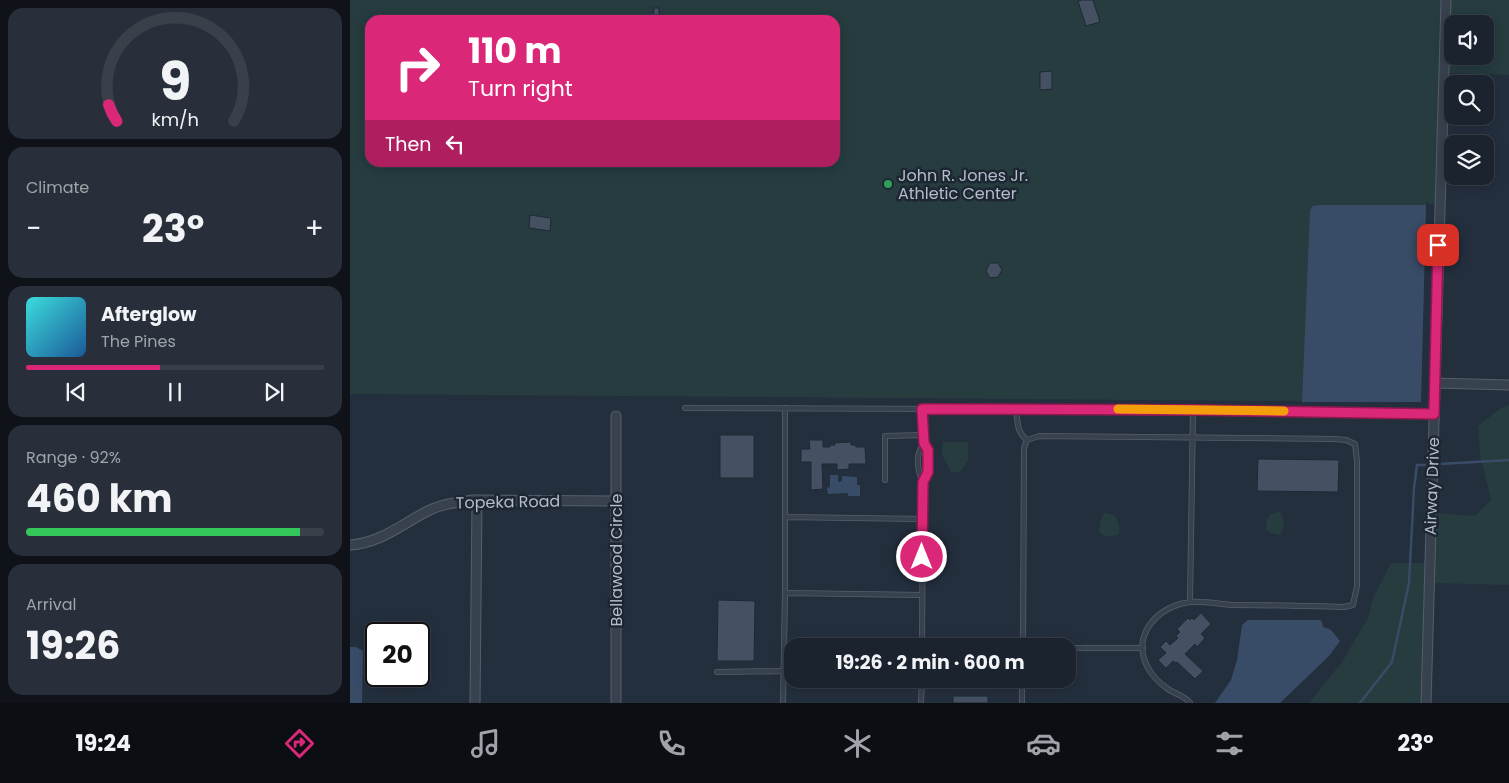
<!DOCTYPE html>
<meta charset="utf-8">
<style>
:root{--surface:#1b232e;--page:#282f3a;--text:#f1f3f6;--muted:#a0a4aa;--line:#39404a;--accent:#db2777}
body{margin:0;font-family:Poppins,sans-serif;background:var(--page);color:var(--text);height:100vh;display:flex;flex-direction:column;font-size:19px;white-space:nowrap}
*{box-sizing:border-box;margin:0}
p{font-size:16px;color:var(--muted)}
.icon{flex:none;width:28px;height:28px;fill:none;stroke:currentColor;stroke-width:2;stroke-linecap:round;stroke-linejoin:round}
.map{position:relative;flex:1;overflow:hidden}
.side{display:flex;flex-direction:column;gap:8px;padding:8px;background:#0f1319;width:350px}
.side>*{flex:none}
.banner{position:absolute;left:15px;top:15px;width:475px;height:152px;border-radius:15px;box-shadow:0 2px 12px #0003,0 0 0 1px var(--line);background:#db2777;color:#fff;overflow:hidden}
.buttons{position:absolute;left:1094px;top:15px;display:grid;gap:10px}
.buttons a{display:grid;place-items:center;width:50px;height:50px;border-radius:10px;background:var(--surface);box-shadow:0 2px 12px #0003,0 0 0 1px var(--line);font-size:25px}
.speed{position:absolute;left:15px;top:622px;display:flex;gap:10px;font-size:25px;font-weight:700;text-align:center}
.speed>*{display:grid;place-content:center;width:65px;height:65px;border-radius:50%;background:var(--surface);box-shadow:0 2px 12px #0003,0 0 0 1px var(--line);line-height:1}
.speed .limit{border:2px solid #111;border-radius:8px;background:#fff;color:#111}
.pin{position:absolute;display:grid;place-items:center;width:42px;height:42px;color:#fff;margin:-21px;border-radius:10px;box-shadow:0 2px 8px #0006}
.me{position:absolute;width:55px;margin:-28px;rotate:0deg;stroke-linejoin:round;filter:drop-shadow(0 0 4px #0008)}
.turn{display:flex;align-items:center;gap:18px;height:105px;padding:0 20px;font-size:22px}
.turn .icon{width:65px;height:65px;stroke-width:2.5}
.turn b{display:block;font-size:35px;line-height:42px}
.then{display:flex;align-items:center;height:48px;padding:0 20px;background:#0003;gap:10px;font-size:19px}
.big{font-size:38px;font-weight:700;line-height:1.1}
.side .tile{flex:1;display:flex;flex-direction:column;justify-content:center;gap:8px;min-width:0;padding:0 18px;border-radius:15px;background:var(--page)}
.side .dial{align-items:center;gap:0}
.dial svg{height:130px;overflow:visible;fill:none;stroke:var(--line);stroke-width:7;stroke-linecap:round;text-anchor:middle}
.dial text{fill:var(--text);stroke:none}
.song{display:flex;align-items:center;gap:15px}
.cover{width:60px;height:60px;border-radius:8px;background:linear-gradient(135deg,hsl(180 70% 55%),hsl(210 70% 35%))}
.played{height:5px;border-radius:2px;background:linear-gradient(90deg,var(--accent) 45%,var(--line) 45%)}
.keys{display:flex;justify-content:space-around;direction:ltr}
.heat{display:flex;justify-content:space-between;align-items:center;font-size:28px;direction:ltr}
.charge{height:8px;border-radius:4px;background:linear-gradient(90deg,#34c759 92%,var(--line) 0)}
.trip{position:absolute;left:434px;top:638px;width:292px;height:50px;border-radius:15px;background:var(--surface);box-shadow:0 2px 12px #0003,0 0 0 1px var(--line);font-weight:700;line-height:50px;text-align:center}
.dock{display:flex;height:80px;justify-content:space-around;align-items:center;background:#0b0e12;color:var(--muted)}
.dock .icon{width:35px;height:35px}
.dock .active{color:var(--accent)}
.dock b{font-size:22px;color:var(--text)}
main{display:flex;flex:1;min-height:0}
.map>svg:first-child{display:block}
</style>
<main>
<section class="side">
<div class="tile dial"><svg viewBox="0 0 100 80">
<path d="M14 69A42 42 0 1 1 86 69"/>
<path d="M14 69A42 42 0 0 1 9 59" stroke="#db2777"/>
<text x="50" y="56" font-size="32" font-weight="700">9</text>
<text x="50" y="72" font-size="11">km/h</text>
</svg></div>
<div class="tile"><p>Climate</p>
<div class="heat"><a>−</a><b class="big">23°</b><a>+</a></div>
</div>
<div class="tile">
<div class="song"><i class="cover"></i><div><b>Afterglow</b><p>The Pines</p></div></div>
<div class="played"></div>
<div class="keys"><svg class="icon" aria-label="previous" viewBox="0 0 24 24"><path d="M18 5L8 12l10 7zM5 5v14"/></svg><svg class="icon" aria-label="pause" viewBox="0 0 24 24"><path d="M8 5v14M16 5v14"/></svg><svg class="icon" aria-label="next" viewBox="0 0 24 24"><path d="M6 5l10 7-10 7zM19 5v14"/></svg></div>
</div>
<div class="tile"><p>Range · 92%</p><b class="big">460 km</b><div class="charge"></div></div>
<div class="tile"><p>Arrival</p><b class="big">19:26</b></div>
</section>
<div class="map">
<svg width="1159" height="703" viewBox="0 0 1159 703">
<rect width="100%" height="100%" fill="#242f3e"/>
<path fill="#263c3f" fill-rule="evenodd" d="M 0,0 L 1091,0 L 1085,204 L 1080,204 L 1076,201 L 1071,402 L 0,394 ZM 20,20 L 485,20 L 485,162 L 20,162 Z
M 1101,0 L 1159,0 L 1159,75 L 1098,73 ZM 1102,24 L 1135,24 L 1135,56 L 1102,56 Z
M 1159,405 L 1159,585 L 1084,583 L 1086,513 L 1125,516 L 1141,500 L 1130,455 L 1128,426 L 1151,408 Z
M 593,442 L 617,442 L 618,444 L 618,461 L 610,472 L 601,472 L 592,455 Z
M 930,512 C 935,518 935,529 930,535 L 921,533 L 916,530 L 916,523 L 920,514 Z
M 754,513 C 768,513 770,522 769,534 L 764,536 L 754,536 L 749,531 L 750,522 Z
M 1041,563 L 1075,563 L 1071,703 L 959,703 L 992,662 L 1019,616 L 1022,600 Z"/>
<path fill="#394c67" d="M 970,205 L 1076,205 L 1071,402 L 952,402 L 960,211 L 962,206 Z
M 480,475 L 488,475 L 488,482 L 492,481 L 492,476 L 507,477 L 507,485 L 510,485 L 510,496 L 498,496 L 498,493 L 478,494 L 477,488 L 480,487 Z
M 898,620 L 971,620 L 973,627 L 981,630 L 990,641 L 979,656 L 930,703 L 865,703 L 881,680 L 887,660 L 892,625 Z
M 0,647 L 6,647 L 13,651 L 12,703 L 0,703 Z"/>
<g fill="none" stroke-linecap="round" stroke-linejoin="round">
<path stroke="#394c67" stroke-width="2.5" d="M 1090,464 L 1159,460
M 1010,703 L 1042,662 L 1059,583 L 1064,488 L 1067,465 L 1075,465"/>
</g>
<path fill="#455162" stroke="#1f2835" d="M 732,0 L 743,0 L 750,22 L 736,26 L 728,1 Z
M 304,8 L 309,8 L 309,20 L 303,20 Z
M 702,71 L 702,89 L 690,90 L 690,72 Z
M 180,215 L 201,218 L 200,231 L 179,228 Z
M 640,263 L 648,263 L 652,270 L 648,277 L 640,278 L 636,271 Z
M 370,435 L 404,435 L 404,478 L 370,478 Z
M 459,440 L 473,440 L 473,447 L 480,447 L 480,445 L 485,445 L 484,443 L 501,442 L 501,445 L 505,445 L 506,447 L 515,447 L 516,464 L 499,464 L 499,469 L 487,470 L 487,464 L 472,464 L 473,489 L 461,490 L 461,462 L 451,462 L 451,449 L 460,449 Z
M 908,459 L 989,460 L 988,492 L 907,491 Z
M 368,600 L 405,601 L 404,661 L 367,661 Z
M 851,613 L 861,624 L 851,634 L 855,638 L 847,647 L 845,644 L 835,654 L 853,671 L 845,679 L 827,662 L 826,663 L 823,661 L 816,668 L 808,660 L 816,653 L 810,647 L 816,641 L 820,645 L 828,638 L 826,636 L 830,632 L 827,629 L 838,618 L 840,620 L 842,618 L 844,620 Z
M 603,696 L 638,696 L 638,703 L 603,703 Z"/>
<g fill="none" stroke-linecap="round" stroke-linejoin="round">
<g stroke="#565f6c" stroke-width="6">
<path id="service" d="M 335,408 L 843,410 L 1084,414
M 572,409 L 574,443 L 578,450 L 578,472 L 573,482 C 567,469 565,455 574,443
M 666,409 C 668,422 666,431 677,440
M 535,480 L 535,436 L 574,435
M 435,517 L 573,519
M 435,593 L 435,408
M 840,602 L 843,410
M 572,646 L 573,482
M 673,646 L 674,448 L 677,440 L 689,436 L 984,439 L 996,440 L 1005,444 L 1007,461 L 1007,586 L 1003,605 L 994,607 C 957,606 920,605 883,605 C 870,604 853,601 841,602 C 809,605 781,634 797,666 C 802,676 809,683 818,689 C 825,694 834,695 840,703
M 718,648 L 793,648
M 367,672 L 442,671
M 433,703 L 435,593 L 572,595
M 571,703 L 572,679
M 672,703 L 672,679"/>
</g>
<g stroke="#565f6c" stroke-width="11">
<path id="minor" d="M 1085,383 L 1159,385
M 0,545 C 32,543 54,522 82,509 C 95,503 109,502 123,500 L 266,501
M 125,703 L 127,500
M 266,703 L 266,416
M 1076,703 L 1096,0"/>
</g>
<use href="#service" stroke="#38414e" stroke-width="4.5"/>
<use href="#minor" stroke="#38414e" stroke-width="9"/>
</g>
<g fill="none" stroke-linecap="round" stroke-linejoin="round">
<g stroke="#8e194d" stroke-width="12">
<path id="route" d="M 572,557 L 573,482 L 578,472 L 578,450 L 574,443 L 572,409 L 843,410 L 1084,414 L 1088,245"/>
</g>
<use href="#route" stroke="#db2777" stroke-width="9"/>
<path stroke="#f59e0b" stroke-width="9" d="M 768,409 L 934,411"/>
</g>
<circle fill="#2e9e5b" stroke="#1d2633" stroke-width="2" cx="538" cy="184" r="5"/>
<g text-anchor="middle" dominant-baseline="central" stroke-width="5" stroke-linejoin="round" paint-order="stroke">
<g font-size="16" fill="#b4bcc9" stroke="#1d2633" text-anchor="start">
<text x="548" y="175">John R. Jones Jr.<tspan x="548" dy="18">Athletic Center</tspan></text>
</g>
<g font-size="16" fill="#b4bcc9" stroke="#1d2633">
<text transform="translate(1082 486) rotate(-88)">Airway Drive</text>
<text transform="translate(158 502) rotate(-1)">Topeka Road</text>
<text transform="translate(266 560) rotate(-90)">Bellawood Circle</text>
</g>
</g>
</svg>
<div class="buttons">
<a><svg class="icon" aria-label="sound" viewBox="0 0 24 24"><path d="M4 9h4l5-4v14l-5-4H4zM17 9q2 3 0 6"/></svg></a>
<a><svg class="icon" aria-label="search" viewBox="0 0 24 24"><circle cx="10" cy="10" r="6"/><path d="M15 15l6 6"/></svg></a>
<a><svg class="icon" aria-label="layers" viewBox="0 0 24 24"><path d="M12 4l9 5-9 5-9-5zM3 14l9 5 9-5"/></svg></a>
</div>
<div class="speed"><div class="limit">20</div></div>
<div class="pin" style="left:1088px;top:245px;background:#d93025"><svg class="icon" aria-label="arrive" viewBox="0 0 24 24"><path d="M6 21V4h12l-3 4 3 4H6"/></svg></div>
<svg class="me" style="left:572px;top:557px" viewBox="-20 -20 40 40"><circle r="17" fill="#db2777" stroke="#fff" stroke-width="3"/><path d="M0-11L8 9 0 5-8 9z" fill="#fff"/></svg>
<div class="trip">19:26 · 2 min · 600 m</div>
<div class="banner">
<div class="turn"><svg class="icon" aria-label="right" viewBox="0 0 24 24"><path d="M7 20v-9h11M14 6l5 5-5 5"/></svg><div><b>110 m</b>Turn right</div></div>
<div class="then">Then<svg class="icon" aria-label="left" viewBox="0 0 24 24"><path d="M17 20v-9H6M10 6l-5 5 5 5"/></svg></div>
</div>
</div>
</main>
<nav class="dock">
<b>19:24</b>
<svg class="icon active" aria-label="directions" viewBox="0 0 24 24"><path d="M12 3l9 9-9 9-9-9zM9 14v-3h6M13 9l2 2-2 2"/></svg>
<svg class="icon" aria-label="music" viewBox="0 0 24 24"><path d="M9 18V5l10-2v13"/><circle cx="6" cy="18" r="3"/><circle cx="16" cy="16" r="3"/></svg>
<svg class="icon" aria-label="phone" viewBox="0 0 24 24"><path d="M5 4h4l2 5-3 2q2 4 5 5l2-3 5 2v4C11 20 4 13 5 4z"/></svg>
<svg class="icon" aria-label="climate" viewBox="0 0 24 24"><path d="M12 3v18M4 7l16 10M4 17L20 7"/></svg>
<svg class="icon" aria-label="car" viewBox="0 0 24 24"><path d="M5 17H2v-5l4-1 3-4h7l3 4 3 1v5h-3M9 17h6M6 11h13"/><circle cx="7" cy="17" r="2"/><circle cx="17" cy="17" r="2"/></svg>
<svg class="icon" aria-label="filters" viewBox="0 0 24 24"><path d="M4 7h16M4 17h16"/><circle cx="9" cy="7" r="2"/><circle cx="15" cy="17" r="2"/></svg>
<b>23°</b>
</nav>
